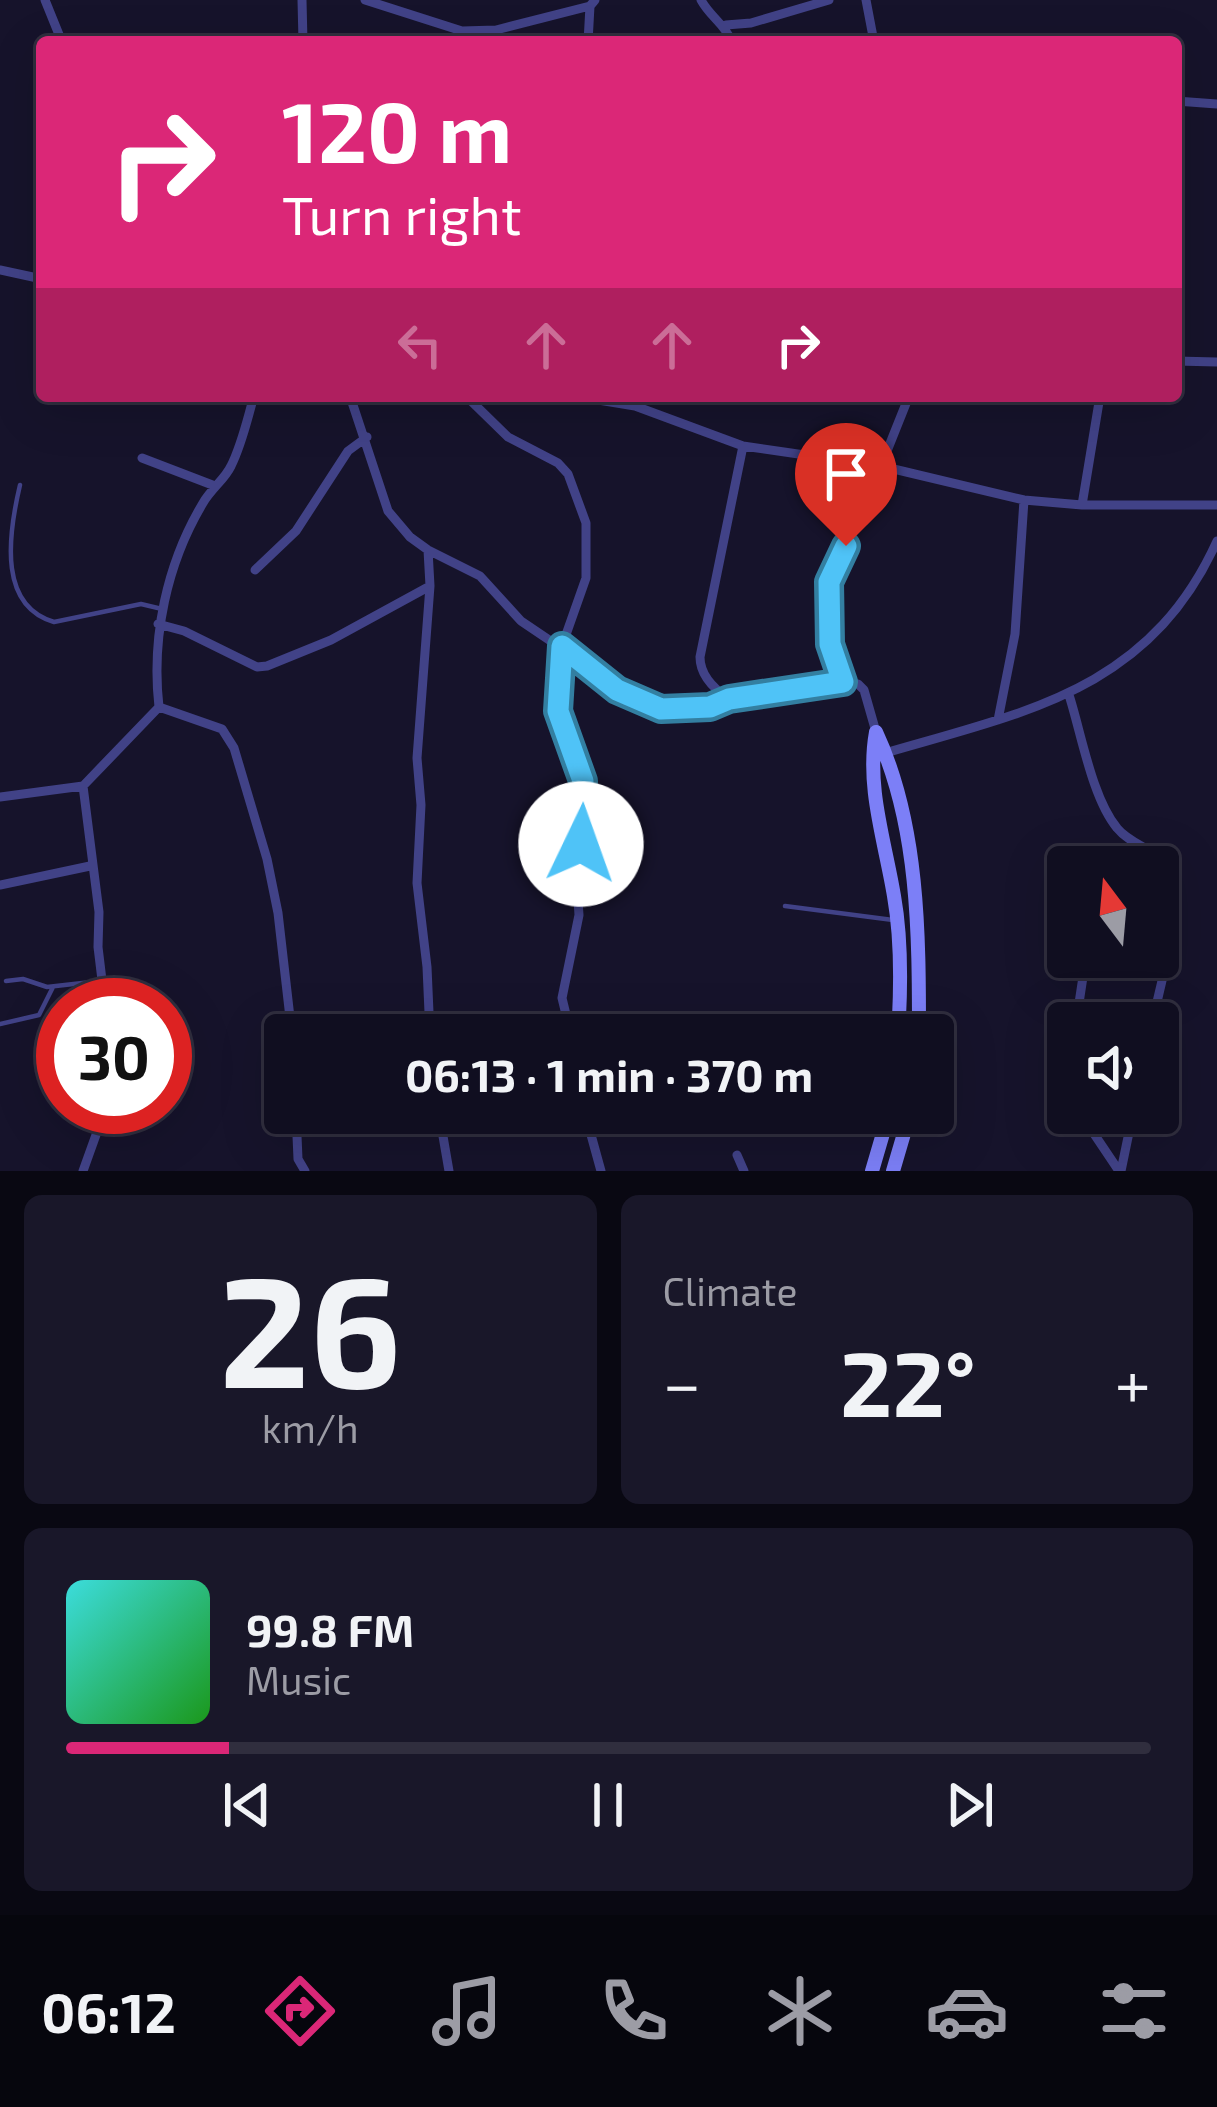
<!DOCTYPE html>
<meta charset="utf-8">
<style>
:root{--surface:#100e20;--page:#191729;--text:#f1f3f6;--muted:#9c9ca5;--line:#302e3e;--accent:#db2777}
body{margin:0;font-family:"Exo 2",sans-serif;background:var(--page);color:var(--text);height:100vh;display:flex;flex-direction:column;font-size:45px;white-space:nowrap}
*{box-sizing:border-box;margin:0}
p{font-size:39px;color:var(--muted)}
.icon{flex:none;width:66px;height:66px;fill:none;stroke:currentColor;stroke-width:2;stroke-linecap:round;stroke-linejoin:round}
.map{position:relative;height:1171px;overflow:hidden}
.details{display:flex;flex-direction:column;gap:24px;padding:24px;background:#090812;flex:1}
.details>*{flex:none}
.banner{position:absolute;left:36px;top:36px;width:1146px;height:366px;border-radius:12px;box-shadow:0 12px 48px #0002,0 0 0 3px var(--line);background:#db2777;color:#fff;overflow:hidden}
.needle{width:78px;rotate:344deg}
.tools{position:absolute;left:1047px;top:846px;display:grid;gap:24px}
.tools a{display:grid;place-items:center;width:132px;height:132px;border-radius:12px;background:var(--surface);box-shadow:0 12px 48px #0002,0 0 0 3px var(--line);font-size:60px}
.speed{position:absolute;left:36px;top:978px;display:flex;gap:24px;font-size:60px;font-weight:700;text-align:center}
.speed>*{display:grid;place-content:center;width:156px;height:156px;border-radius:50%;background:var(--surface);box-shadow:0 12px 48px #0002,0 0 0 3px var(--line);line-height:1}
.speed .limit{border:18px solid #d22;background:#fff;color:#111}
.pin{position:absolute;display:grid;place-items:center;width:102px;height:102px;color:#fff;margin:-123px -51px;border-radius:50% 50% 50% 0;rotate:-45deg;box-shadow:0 0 12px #0007}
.pin .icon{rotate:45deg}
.me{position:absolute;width:132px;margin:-66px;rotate:3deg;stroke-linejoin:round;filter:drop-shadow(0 0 9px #0008)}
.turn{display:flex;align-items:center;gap:42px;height:252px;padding:0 48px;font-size:54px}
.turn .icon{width:156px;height:156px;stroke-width:2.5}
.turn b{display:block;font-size:84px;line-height:102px}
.lanes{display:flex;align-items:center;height:114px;padding:0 48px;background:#0003;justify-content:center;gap:60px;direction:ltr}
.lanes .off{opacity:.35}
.big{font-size:90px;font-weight:700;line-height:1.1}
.details .card{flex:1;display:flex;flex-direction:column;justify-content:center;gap:18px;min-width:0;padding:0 42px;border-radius:18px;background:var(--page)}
.details .dial{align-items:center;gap:0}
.dial b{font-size:156px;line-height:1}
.song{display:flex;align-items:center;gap:36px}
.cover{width:144px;height:144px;border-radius:18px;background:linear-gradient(135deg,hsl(180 70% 55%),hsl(120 70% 35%))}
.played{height:12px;border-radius:6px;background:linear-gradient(90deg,var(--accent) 15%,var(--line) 15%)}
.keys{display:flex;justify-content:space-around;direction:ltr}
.heat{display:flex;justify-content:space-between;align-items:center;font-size:66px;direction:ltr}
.details .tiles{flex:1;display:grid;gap:24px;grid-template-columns:1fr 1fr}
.card:last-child{grid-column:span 2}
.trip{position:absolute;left:264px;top:1014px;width:690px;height:120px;border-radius:12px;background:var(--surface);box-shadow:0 12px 48px #0002,0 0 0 3px var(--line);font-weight:700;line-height:120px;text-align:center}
.dock{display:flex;height:192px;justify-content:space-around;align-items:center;background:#06060d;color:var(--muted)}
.dock .icon{width:84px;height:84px}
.dock .on{color:var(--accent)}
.dock b{font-size:54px;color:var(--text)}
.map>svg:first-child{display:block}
</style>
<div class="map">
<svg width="1217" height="1171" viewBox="0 0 1217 1171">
<rect width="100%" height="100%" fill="#16132b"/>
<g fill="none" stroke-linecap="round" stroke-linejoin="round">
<path stroke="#414287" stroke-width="4.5" d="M 20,485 C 7,540 0,606 54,622 L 141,604 L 162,609
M 785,906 L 893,920
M 6,981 L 23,979 L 47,987 L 100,981
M 0,1024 L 39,1015 L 53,987"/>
<path stroke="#414287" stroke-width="9" d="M 45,0 L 62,42
M 302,0 L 303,42
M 365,0 L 462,31 L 496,30 L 590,6 L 595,0
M 701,0 C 710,17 725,24 732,42
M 866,0 L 874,42
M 726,25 L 751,23 L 829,0
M 588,42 L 590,6
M 1176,101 L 1217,104
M 0,270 L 42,279
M 1176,361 L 1217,362
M 350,396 L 388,511 L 410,537 L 428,550 L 480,576 L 521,621 L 638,700 L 661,708 L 688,709 L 729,699 L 843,683 L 858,684 L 864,690 L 876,732
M 466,396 L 508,437 L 558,463 L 568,474 L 586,523 L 586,578 L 562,646 L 558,678 L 558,711 L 584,786 L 576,872 L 579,915 L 562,998 L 571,1035
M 574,396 L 635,406 L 743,446 L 881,466 L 1024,500 L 1082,505 L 1217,505
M 142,458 L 215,486
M 881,466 L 909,396
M 1082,505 L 1100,396
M 428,550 L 430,586 L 417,758 L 421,805 L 417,883 L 427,967 L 430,1035
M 255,570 L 296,531 L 348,451 L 367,437
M 158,624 L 184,631 L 257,667 L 267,666 L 331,640 L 430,586
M 843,683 L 830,644 L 829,582 L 846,546 L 853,462
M 1069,695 C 1081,732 1092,798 1117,828 C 1132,847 1165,851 1174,875 C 1184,900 1159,992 1152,1023
M 729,699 C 714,689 700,676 700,657 L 743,446
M 159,707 L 222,729 L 234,748 L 267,859 L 278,913 L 292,1035
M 159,707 C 151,637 167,563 203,503 C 211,489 225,479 231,466 C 242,444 247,420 254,396
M 998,720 L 1015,634 L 1024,500
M 882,754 C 1025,712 1149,691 1217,541
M 83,786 L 99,912 L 98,947 L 105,1005
M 0,797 L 83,786 L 159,707
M 1115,867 L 1135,843
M 0,885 L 90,866
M 1076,1023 L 1086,957
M 296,1113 L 298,1159 L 305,1171
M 439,1113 L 449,1171
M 585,1113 L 601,1171
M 1080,1113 L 1119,1171
M 737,1155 L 744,1171
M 83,1171 L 106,1107
M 1121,1171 L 1133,1113"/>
<path stroke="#7c7ff7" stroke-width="14" d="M 876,732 C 919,824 919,935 919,1035
M 876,732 C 866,787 885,841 894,896 C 902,941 901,990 898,1035
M 872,1171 L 889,1113
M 893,1171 L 910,1113"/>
</g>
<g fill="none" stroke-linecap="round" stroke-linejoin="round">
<g stroke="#337fa1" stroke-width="30">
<path id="route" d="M 581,844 L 583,781 L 558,711 L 562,646 L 617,690 L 661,709 L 710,707 L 729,699 L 843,682 L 830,644 L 829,582 L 846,546"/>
</g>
<use href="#route" stroke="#4fc3f7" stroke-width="21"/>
</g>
</svg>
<div class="tools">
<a><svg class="needle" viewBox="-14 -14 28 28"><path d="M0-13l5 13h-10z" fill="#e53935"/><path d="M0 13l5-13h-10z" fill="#9c9ca5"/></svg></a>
<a><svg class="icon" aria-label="sound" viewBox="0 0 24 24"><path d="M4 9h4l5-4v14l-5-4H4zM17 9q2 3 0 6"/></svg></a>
</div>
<div class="speed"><div class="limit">30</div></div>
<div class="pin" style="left:846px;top:546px;background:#d93025"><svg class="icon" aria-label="arrive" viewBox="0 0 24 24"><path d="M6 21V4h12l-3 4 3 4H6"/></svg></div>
<svg class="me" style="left:581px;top:844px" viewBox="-20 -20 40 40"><circle r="19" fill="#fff"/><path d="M0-13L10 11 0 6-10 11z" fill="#4fc3f7"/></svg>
<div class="trip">06:13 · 1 min · 370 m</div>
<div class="banner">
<div class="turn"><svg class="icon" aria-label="right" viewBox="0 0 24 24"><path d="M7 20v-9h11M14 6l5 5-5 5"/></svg><div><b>120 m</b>Turn right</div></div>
<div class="lanes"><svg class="icon off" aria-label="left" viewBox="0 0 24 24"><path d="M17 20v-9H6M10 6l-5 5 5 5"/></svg><svg class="icon off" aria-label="ahead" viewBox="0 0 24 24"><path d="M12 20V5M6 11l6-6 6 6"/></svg><svg class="icon off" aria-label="ahead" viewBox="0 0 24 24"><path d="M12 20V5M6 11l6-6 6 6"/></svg><svg class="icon" aria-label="right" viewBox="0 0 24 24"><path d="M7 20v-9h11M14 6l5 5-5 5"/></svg></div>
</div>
</div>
<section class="details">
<div class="tiles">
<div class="card dial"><b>26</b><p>km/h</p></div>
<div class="card"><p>Climate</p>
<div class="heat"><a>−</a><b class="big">22°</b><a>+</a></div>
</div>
<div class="card">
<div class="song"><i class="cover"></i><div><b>99.8 FM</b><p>Music</p></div></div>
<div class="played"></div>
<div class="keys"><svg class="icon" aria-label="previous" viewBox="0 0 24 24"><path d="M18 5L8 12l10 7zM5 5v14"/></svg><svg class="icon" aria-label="pause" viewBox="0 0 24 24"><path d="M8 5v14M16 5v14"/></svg><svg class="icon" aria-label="next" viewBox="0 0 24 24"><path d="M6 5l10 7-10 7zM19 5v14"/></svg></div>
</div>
</div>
</section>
<nav class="dock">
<b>06:12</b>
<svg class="icon on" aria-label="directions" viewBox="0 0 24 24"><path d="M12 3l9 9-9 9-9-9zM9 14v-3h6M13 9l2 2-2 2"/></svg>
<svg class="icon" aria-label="music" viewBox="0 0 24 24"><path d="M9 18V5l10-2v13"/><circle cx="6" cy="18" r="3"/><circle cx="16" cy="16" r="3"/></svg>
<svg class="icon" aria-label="phone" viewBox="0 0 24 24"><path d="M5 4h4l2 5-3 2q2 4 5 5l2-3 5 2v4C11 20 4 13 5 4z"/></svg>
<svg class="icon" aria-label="climate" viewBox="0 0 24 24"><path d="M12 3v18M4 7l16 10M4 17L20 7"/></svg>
<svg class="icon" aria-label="car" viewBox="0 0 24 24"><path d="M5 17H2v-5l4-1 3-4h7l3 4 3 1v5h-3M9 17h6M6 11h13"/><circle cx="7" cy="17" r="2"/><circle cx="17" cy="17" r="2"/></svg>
<svg class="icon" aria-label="filters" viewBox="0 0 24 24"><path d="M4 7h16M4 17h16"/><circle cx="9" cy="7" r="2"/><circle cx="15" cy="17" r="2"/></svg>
</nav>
